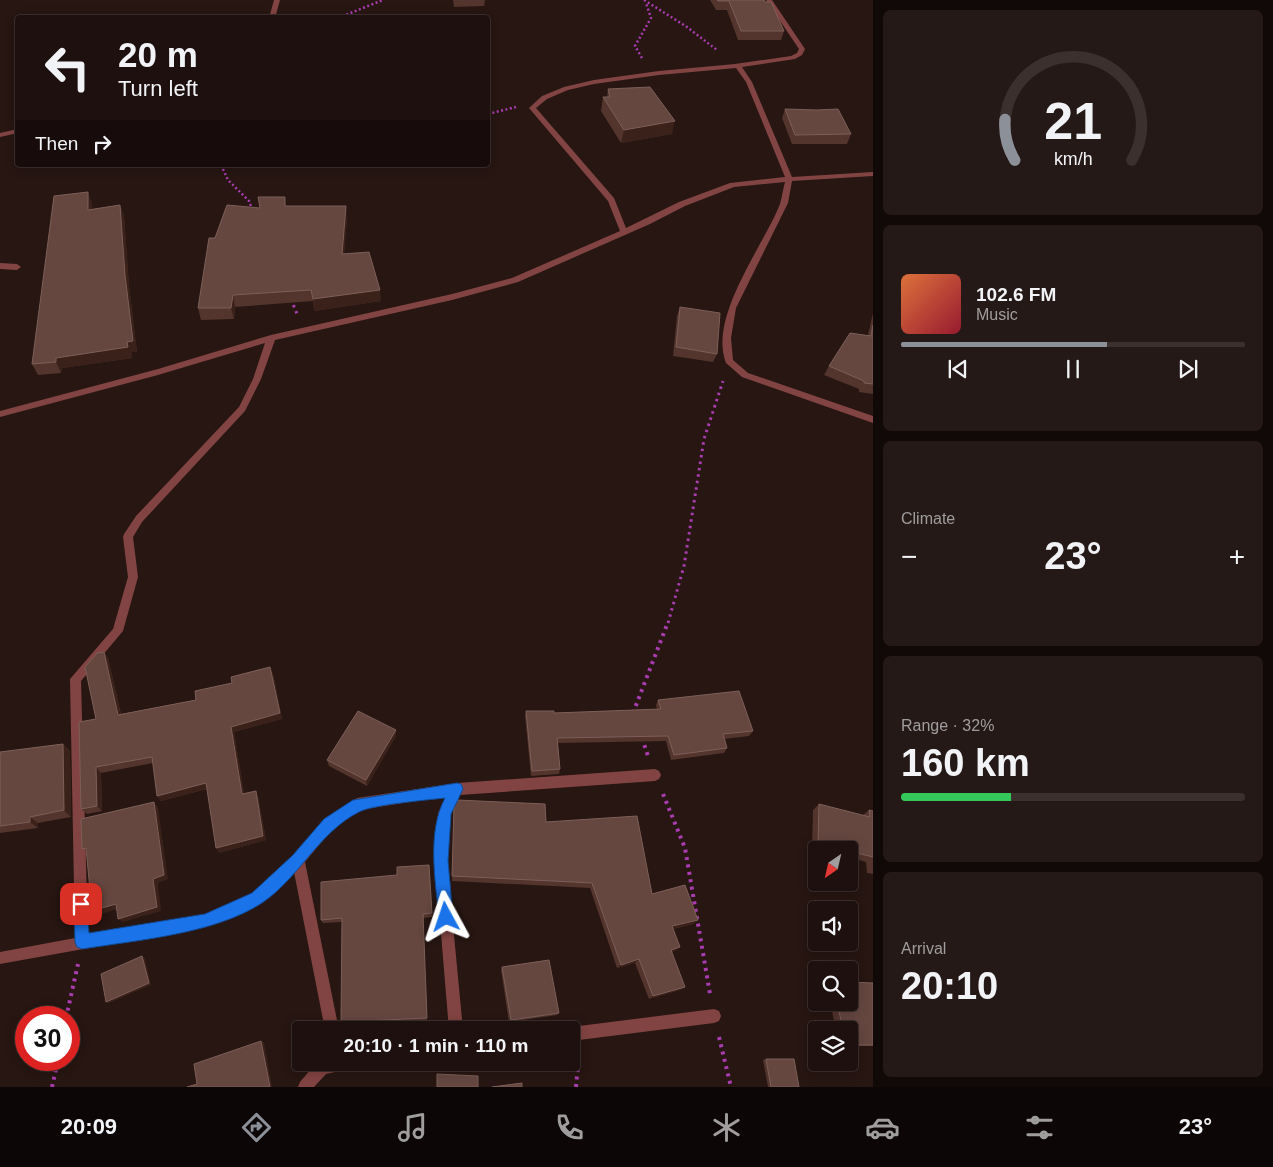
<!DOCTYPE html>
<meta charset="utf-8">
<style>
:root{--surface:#1d100e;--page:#251917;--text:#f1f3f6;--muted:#a09d9e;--line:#3b302e;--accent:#8c9099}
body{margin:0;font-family:Helvetica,sans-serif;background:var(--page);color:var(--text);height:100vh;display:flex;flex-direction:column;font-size:19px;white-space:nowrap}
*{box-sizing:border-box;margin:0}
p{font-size:16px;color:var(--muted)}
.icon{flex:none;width:28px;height:28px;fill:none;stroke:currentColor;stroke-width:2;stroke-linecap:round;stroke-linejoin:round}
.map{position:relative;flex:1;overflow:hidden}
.side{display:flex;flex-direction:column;gap:10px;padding:10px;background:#100908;width:400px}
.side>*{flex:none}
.top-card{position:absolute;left:15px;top:15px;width:475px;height:152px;border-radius:5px;box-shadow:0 2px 12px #0003,0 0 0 1px var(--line);background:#1d100e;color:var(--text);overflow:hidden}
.needle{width:32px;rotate:214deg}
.controls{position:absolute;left:808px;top:841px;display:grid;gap:10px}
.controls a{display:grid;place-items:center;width:50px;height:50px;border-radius:5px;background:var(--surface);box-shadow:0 2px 12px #0003,0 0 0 1px var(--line);font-size:25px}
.speed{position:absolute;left:15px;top:1006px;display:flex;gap:10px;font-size:25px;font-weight:700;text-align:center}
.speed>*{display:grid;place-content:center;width:65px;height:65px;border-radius:50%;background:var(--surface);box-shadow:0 2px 12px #0003,0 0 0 1px var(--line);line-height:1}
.speed .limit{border:8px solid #d22;background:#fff;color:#111}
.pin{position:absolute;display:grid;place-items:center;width:42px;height:42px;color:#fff;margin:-21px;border-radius:10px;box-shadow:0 2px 8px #0006}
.me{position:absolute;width:55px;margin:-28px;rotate:355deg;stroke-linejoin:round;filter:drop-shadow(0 0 4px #0008)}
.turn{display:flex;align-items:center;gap:18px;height:105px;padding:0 20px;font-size:22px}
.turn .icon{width:65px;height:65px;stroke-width:2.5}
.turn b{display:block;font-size:35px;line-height:42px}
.then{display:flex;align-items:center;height:48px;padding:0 20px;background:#0003;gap:10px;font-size:19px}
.big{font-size:38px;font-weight:800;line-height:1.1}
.side .tile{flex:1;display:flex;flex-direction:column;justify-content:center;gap:8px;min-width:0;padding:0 18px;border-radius:8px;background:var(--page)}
.side .dial{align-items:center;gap:0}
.dial svg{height:130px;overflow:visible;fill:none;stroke:var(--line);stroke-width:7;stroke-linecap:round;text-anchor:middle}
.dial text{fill:var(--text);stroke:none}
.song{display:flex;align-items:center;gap:15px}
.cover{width:60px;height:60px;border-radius:8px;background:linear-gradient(135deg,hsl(20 70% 55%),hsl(350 70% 35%))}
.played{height:5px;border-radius:2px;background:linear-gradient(90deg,var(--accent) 60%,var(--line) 60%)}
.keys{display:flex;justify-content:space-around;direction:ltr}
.heat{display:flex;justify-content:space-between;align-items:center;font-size:28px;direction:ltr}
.charge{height:8px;border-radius:4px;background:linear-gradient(90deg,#34c759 32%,var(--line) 0)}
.trip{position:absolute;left:292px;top:1021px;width:288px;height:50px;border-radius:5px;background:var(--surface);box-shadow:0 2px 12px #0003,0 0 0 1px var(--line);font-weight:800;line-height:50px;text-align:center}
.menu{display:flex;height:80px;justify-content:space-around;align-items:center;background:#0c0606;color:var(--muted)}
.menu .icon{width:35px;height:35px}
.menu .selected{color:var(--accent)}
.menu b{font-size:22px;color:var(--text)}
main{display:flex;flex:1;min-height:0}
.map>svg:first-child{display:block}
</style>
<main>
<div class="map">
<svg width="873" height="1087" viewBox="0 0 873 1087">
<rect width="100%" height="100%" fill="#271612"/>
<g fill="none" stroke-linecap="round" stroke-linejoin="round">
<path stroke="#a93cb0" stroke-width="2.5" stroke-dasharray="2 2.5" stroke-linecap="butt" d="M 644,0 L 687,27 L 717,50
M 338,18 L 383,0
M 642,58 L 635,46 L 651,18 L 646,3
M 488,114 L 516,107
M 221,165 L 228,180 L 249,201 L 252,209"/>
<path stroke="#a93cb0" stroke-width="3" stroke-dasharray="2.5 4" stroke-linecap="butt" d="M 291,299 L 297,314
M 668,623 L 684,566 L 704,439 L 723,381"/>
<path stroke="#a93cb0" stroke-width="4" stroke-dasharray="3 4.5" stroke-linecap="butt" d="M 633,713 L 668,622
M 642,738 L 648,756
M 663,794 L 685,848 L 710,994
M 66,1018 L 78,964
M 719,1037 L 731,1087
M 52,1087 L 58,1060
M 576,1087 L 579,1054"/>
<path fill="#824442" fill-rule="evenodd" d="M 0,263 L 17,264 L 21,267 L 17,270 L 0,269 Z"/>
<path fill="#824442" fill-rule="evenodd" d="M 274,0 L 280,0 L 275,18 L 269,18 Z
M 766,0 L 772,0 L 805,49 L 802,55 L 795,59 L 742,67 L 752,82 L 792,177 L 873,172 L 873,176 L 792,181 L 788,203 L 736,308 L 731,338 L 733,360 L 748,373 L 873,416 L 873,423 L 742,377 L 726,363 C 708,317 763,247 780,204 C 782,197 783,189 785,182 L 734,187 L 685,206 L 650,224 L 518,282 L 452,300 L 275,340 L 261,379 L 245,411 L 142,522 L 133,537 L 138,577 L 123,631 L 81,681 L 88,936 L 205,915 L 253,894 L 294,856 L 325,820 L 357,798 L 457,783 L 655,769 L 659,771 L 661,775 L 659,779 L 655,781 L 460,795 L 450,814 L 447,861 L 463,1030 L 449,1030 L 435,861 L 438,813 L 447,796 L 359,810 L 333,828 L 305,862 L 339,1030 L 325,1030 L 294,872 L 261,902 L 206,927 L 0,964 L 0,952 L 75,938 L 70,679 L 113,629 L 128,577 L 123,537 L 124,534 L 136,516 L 239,407 L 253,379 L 265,343 L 158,375 L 0,417 L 0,411 L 158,369 L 271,335 L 452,294 L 512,278 L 620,231 L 608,201 L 529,108 L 542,96 L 564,87 L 594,80 L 659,71 L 735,64 L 791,56 L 797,53 L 799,49 ZM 736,68 L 746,82 L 785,177 L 730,183 L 679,202 L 626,228 L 614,198 L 536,108 L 547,99 L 568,90 L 594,84 L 659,75 Z
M 18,129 L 18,133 L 0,137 L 0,133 Z
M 714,1009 L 719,1011 L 721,1016 L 719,1021 L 714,1023 L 571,1041 L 571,1030 L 566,1030 L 571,1027 Z
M 317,1062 L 360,1062 L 358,1067 L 326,1074 L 314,1087 L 298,1087 L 300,1082 Z"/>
</g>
<path fill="#53352d" d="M 453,0 L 485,0 L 484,6 L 454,7 Z
M 710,0 L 764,0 L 784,31 L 781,40 L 738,40 L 727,10 L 716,10 Z
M 608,89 L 672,134 L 621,143 L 601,111 L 603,97 L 607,97 Z
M 785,109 L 851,134 L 847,144 L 792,144 L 782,118 Z
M 92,203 L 92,209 L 120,205 L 124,216 L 129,286 L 137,352 L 132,352 L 132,358 L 62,368 L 61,373 L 38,375 L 32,364 Z
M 286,206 L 347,218 L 344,254 L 381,301 L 314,311 L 313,301 L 235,307 L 234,319 L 201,320 L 198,308 L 215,238 L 260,208 Z
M 680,307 L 717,354 L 713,362 L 673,356 L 677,316 Z
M 873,313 L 873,394 L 859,392 L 859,389 L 824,375 L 829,366 L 868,335 Z
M 104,652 L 108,658 L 121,714 L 196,700 L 232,683 L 273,673 L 282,719 L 234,732 L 244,794 L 258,796 L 266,840 L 219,853 L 207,789 L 161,801 L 157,796 L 153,763 L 101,773 L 102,811 L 87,814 L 81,809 L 96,719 Z
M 658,700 L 753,731 L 749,736 L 724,739 L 727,748 L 724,753 L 671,760 L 666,741 L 558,743 L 560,769 L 559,774 L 531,776 L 525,716 L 526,711 L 554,713 L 657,709 L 656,705 Z
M 396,730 L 396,736 L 367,786 L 329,766 L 327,760 Z
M 63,744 L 70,751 L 71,817 L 38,823 L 38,828 L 0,833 L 0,752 Z
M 819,804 L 863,815 L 869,810 L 873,811 L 873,874 L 867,873 L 866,862 L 849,857 L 849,850 L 820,850 L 812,848 L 813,810 Z
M 454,806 L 546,822 L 652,894 L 698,920 L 693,924 L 673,929 L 675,951 L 671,952 L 685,987 L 680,990 L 649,999 L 635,963 L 617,968 L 590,888 L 452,881 Z
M 429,865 L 432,917 L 423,918 L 427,1020 L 343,1024 L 341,1022 L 342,922 L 323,923 L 321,920 L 397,875 Z
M 502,967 L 559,1013 L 557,1015 L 509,1022 L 501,970 Z
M 873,983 L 873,1046 L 849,1046 L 849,1030 L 836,1030 L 830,1002 L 849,1002 Z
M 766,1059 L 799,1087 L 768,1087 L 763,1060 Z"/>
<path fill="#3a211a" d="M 675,121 L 672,134 L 621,143 L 624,130 Z
M 88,192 L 92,203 L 92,221 L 88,210 Z
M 120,205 L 124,216 L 129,286 L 137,352 L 132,352 L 132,358 L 62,368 L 61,373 L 56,362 L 56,358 Z
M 346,206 L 347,218 L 343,266 L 342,254 Z
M 380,290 L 381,301 L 314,311 L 313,299 Z
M 233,295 L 235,307 L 234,319 L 231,308 Z
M 104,652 L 108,658 L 122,721 L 118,715 Z
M 270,667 L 273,673 L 282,719 L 234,732 L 245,799 L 242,794 L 231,727 Z
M 396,730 L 396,736 L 367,786 L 366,780 Z
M 63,744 L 70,751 L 71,817 L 64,810 Z
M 96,767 L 101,773 L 102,811 L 97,806 Z
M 206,783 L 210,788 L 161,801 L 157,796 Z
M 256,791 L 258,796 L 266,840 L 219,853 L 216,848 Z
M 154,802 L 158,807 L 168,879 L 158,883 L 161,911 L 123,922 L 118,919 Z
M 30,817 L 38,823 L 38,828 L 30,822 Z
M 116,904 L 121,908 L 98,915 L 92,911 Z
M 698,920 L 693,924 L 667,930 L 672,926 Z
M 680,947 L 675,951 L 666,953 L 671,950 Z
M 142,956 L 145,958 L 151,985 L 109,1003 L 106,1002 Z
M 639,959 L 635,963 L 617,968 L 621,965 Z
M 685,987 L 680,990 L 649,999 L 653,996 Z
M 261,1041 L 264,1042 L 272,1087 L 270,1087 Z"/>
<path fill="#654740" stroke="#7d5f58" d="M 717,0 L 764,0 L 765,2 L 771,2 L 784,31 L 741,31 L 729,1 L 718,1 Z
M 650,87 L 675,121 L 624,130 L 603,97 L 610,97 L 608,89 Z
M 785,109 L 817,110 L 838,109 L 851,134 L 795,135 Z
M 88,192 L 88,210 L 120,205 L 125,275 L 133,341 L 127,342 L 128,347 L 56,358 L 56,362 L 32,364 L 54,196 Z
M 258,197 L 285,197 L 285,206 L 346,206 L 342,254 L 369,252 L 380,290 L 313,299 L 311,290 L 233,295 L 231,308 L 198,308 L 209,238 L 215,238 L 227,205 L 260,208 Z
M 680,307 L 720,313 L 717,354 L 676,347 Z
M 873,325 L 873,384 L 864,383 L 864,381 L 829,366 L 850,333 L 871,336 Z
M 104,652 L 118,715 L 196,700 L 195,691 L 232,683 L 231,677 L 270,667 L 280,713 L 231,727 L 242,794 L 256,791 L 263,836 L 216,848 L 206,783 L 157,796 L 152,757 L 96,767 L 97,806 L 81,809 L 79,722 L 96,719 L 85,667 L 97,653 Z
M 739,691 L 753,731 L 723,734 L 727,748 L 674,755 L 668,736 L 557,738 L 560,769 L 532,771 L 526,711 L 554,711 L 554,713 L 661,709 L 658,700 Z
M 358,711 L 396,730 L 366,780 L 327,760 Z
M 63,744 L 64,810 L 30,817 L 30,822 L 0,826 L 0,752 Z
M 457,800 L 545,804 L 546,822 L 637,816 L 652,894 L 685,885 L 698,920 L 672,926 L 680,947 L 671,950 L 685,987 L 653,996 L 639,959 L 621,965 L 592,883 L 452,876 L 454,806 Z
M 154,802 L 164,875 L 153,879 L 157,907 L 118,919 L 116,904 L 92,911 L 86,848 L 82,849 L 81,819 Z
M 819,804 L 870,817 L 869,810 L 873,811 L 873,857 L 849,851 L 849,850 L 844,850 L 818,843 Z
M 429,865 L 432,913 L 423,914 L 427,1018 L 341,1022 L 342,918 L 321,920 L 321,882 L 397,875 L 397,867 Z
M 142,956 L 149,983 L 106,1002 L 101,974 Z
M 549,960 L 559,1013 L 511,1020 L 502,967 Z
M 849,982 L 873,983 L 873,1045 L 849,1045 L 849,1030 L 843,1030 L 837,1002 L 849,1002 Z
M 261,1041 L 270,1087 L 187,1087 L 197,1084 L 194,1064 Z
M 766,1059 L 794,1059 L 799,1087 L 771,1087 Z
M 437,1074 L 478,1076 L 478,1087 L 437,1087 Z
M 522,1083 L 522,1087 L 492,1087 Z"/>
<path fill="#1a73e8" stroke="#114b97" d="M 457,783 L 461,784 L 463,789 L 451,814 L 448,861 L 453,917 L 451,922 L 446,924 L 441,922 L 439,917 C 435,879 427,832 445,798 C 427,800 371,805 359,812 C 319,832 299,878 262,903 C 214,934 138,940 82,949 L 77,947 L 75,942 L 74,904 L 76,899 L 81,897 L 86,899 L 89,933 L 205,914 L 252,893 L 293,855 L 324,819 L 353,800 Z"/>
</svg>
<div class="controls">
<a><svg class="needle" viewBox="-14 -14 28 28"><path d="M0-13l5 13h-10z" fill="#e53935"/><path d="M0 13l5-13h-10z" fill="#a09d9e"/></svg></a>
<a><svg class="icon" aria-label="sound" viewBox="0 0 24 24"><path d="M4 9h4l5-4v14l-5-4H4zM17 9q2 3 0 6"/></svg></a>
<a><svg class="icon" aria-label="search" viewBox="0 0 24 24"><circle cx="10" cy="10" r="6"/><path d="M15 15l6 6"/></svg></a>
<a><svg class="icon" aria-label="layers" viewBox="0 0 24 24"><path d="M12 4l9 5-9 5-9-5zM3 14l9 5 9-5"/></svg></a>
</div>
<div class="speed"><div class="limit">30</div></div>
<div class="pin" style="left:81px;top:904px;background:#d93025"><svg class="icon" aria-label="arrive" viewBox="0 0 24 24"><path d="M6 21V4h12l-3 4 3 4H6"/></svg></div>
<svg class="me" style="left:446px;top:917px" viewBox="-20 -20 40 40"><path d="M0-17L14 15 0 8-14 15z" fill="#1a73e8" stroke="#fff" stroke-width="4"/></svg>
<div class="trip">20:10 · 1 min · 110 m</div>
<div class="top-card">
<div class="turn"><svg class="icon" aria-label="left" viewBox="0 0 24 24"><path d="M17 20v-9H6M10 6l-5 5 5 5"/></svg><div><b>20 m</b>Turn left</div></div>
<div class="then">Then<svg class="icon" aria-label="right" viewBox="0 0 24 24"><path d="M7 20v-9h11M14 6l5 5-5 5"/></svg></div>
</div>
</div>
<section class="side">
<div class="tile dial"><svg viewBox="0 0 100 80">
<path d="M14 69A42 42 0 1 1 86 69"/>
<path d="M14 69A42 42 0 0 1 8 44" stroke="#8c9099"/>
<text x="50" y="56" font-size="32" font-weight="700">21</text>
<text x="50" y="72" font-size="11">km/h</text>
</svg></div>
<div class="tile">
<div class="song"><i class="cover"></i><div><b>102.6 FM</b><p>Music</p></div></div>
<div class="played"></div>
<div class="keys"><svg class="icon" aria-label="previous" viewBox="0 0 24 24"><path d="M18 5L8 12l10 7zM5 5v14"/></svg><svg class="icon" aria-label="pause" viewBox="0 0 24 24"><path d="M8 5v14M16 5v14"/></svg><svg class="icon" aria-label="next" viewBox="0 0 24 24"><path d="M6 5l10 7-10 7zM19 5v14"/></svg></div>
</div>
<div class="tile"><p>Climate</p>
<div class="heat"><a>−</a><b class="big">23°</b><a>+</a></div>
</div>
<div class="tile"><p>Range · 32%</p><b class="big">160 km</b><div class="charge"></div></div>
<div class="tile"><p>Arrival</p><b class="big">20:10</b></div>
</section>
</main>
<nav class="menu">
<b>20:09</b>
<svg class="icon selected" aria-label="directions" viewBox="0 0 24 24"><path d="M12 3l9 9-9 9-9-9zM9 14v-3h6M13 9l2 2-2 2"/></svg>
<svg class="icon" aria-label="music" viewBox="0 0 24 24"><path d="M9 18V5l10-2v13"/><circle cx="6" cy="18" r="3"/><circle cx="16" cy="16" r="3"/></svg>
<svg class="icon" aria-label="phone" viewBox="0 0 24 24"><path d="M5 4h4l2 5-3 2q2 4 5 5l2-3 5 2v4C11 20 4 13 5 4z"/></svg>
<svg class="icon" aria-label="climate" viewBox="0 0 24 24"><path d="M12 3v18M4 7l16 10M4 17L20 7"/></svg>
<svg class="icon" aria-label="car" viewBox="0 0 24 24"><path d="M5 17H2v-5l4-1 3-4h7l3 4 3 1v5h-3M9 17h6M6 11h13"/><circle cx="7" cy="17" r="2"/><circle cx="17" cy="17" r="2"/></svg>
<svg class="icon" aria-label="filters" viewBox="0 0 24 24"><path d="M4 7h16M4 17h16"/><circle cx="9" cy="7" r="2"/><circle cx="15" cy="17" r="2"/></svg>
<b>23°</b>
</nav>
